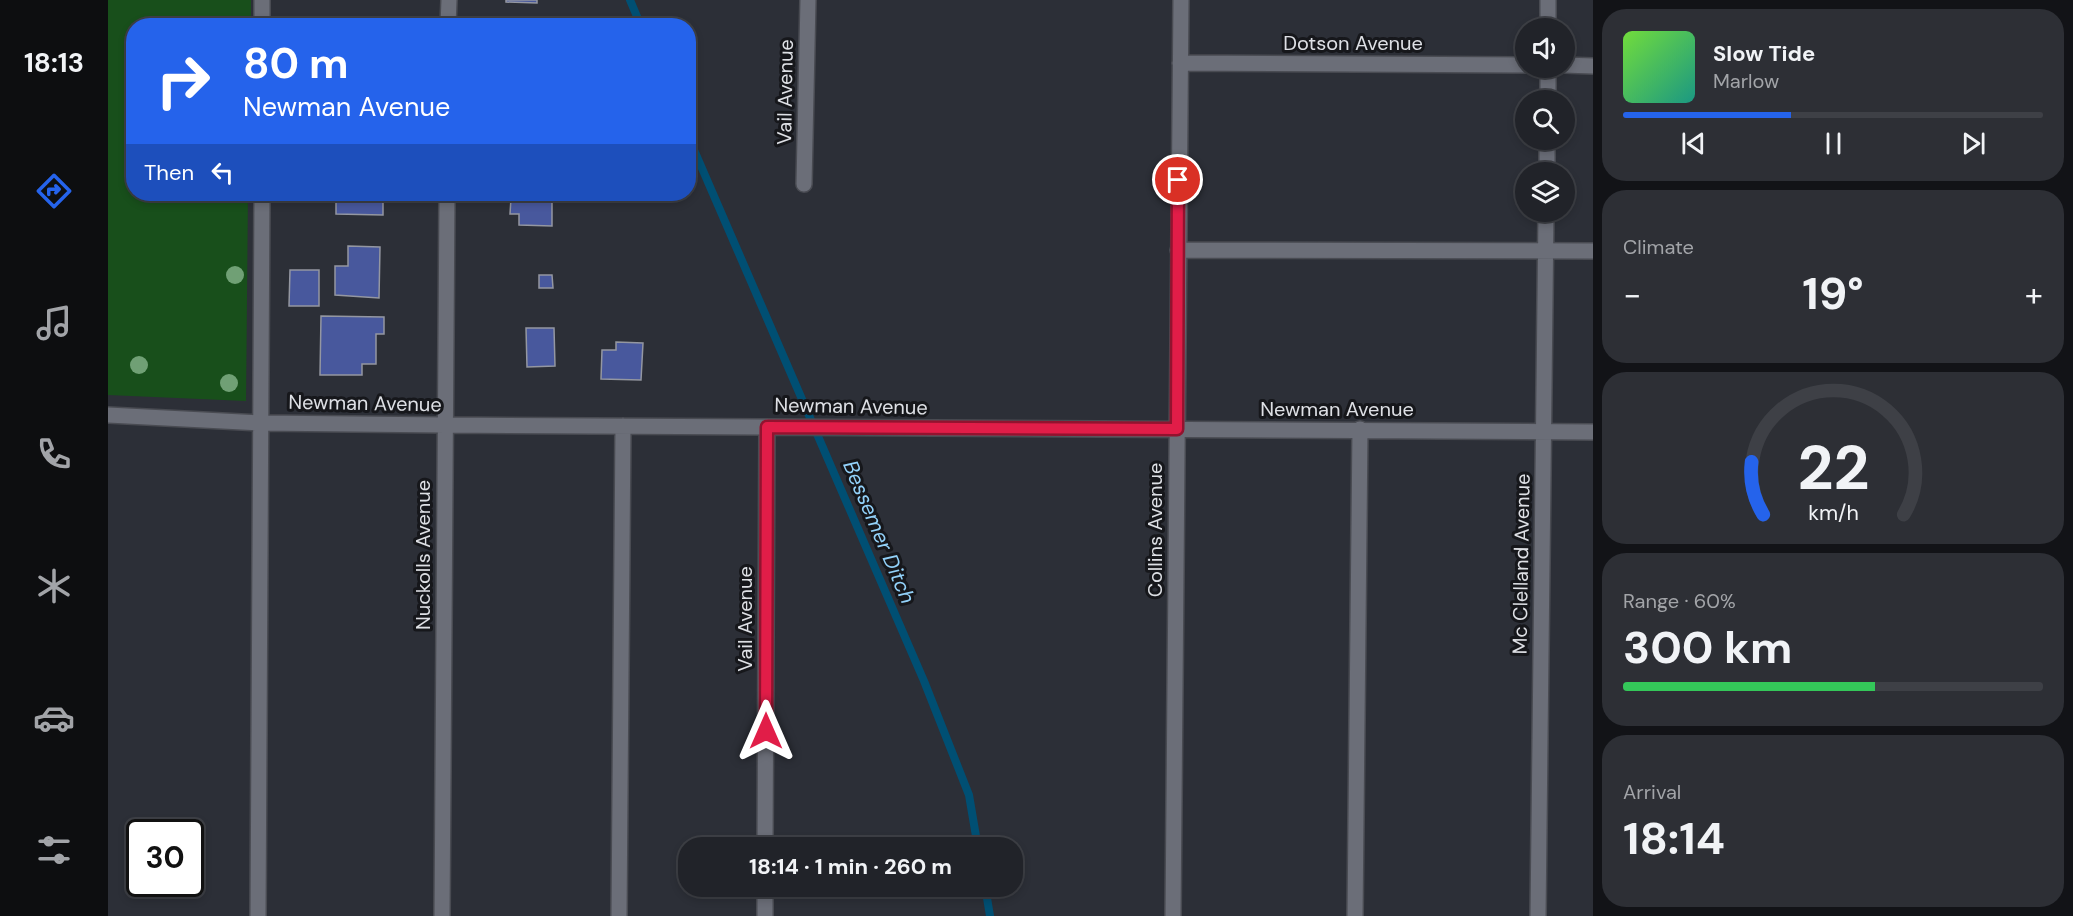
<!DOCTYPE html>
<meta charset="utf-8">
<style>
:root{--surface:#212329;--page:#2d2f35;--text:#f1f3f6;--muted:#a2a4a8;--line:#3e4046;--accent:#2563eb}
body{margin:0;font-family:"DM Sans",sans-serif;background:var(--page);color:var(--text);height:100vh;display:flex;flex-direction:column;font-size:22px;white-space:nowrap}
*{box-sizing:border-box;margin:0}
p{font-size:20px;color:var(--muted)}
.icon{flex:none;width:33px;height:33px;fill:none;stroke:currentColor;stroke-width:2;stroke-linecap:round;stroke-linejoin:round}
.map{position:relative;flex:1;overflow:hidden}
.sheet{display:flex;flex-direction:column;gap:9px;padding:9px;background:#121317;width:480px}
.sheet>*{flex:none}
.guide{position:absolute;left:18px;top:18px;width:570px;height:183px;border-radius:24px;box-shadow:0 3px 9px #0003,0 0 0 2px var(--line);background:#2563eb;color:#fff;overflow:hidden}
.controls{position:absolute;left:1407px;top:18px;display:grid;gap:12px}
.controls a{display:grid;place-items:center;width:60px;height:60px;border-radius:50%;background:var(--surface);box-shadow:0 3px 9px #0003,0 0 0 2px var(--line);font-size:30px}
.speed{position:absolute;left:18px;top:819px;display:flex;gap:12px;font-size:30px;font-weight:700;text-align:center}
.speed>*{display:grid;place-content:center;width:78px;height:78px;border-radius:50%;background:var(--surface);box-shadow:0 3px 9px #0003,0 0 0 2px var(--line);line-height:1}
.speed .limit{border:3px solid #111;border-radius:9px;background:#fff;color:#111}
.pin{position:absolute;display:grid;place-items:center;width:51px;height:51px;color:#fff;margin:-26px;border:3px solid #fff;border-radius:50%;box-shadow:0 2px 6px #0007}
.me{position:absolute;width:66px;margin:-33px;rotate:0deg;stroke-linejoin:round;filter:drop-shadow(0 0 4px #0008)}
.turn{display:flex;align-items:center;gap:21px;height:126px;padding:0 18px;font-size:27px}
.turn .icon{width:78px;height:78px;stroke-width:2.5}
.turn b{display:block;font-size:42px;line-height:51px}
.then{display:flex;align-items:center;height:57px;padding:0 18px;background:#0003;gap:12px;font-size:22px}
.big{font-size:45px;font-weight:700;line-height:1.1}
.sheet .widget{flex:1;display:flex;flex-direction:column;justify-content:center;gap:9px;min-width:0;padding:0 21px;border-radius:24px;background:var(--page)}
.sheet .dial{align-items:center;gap:0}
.dial svg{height:156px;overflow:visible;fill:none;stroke:var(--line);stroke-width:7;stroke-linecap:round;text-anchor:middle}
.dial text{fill:var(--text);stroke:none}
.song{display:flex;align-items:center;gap:18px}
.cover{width:72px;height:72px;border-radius:9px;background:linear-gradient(135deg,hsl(100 70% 55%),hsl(170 70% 35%))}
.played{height:6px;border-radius:3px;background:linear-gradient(90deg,var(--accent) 40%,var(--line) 40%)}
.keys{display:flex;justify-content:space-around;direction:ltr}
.heat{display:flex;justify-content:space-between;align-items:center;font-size:33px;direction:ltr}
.charge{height:9px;border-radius:4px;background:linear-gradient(90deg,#34c759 60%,var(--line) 0)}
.trip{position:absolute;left:570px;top:837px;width:345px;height:60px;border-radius:24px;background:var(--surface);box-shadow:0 3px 9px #0003,0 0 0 2px var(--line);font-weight:700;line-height:60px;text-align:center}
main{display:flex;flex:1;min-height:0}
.menu{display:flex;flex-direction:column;width:108px;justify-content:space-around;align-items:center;background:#0d0e10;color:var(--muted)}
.menu .icon{width:42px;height:42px}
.menu .selected{color:var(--accent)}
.menu b{font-size:27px;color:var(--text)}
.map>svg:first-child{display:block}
</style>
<main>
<nav class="menu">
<b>18:13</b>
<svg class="icon selected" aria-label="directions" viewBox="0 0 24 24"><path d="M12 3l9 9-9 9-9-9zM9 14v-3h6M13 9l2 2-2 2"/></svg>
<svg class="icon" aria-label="music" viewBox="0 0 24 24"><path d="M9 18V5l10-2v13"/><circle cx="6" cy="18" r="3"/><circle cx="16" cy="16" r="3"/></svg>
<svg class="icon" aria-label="phone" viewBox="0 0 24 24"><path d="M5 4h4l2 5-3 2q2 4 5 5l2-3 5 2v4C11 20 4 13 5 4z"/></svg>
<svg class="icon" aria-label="climate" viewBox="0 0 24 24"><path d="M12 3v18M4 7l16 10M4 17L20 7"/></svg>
<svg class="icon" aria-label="car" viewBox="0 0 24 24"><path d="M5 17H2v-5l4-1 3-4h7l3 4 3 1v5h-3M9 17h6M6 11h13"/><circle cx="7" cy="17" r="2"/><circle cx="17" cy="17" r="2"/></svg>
<svg class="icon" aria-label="filters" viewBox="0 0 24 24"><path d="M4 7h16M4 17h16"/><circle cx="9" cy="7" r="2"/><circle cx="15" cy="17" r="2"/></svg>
</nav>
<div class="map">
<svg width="1485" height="916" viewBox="0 0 1485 916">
<rect width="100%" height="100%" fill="#2c2f37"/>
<path fill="#184f1b" d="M 0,0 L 143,0 L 143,25 L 26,26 L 26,194 L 140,194 L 138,401 L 0,395 Z"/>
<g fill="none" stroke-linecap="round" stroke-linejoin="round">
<path stroke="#004f73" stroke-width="8" d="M 522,0 L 533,26
M 580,136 L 816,681 L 861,795 L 870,848
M 877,886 L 882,916"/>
</g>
<path fill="#48589d" stroke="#9497a1" stroke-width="1.5" d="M 398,0 L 429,0 L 429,3 L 398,2 Z
M 174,17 L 210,17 L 210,26 L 174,26 Z
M 231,21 L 274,22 L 274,26 L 231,26 Z
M 228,194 L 275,194 L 275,215 L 228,214 Z
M 411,194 L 444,194 L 444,226 L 411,225 L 411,214 L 402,214 L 403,198 L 411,198 Z
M 240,246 L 272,247 L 271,298 L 227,295 L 227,266 L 240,266 Z
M 182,270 L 211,270 L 211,306 L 181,306 Z
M 431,275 L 444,275 L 445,288 L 431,288 Z
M 213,316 L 276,317 L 276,334 L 268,334 L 268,364 L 254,364 L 254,375 L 212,375 Z
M 418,328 L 446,328 L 447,366 L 419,367 Z
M 508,342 L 535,343 L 533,380 L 493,379 L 494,350 L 508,350 Z"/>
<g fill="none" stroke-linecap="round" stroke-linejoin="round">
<g stroke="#494b52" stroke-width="18">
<path id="minor" d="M 154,26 L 154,0
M 340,26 L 341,0
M 1440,28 L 1440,0
M 1072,63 L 1418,65
M 1456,65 L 1485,66
M 1440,100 L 1440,68
M 1439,172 L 1439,140
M 696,184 L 700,0
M 1070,250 L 1485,251
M 0,415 L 153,423 L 337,425 L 1485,432
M 657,848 L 659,427
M 150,916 L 154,194
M 334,916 L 339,194
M 511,916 L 515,426
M 657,916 L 657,886
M 1065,916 L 1073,0
M 1247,916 L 1252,429
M 1430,916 L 1438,212"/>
</g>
<use href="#minor" stroke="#6b6e78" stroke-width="15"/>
</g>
<g fill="#70a075">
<circle cx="127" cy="275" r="9"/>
<circle cx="31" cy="365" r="9"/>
<circle cx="121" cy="383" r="9"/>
</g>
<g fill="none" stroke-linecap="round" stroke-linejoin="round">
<g stroke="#92132f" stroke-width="15">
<path id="route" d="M 658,731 L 659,427 L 1069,429 L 1070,180"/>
</g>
<use href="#route" stroke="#e11d48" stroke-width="10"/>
</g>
<g text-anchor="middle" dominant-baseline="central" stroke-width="6" stroke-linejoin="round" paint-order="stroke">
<g font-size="20" fill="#dee0e5" stroke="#16171b">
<text x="1245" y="43">Dotson Avenue</text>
<text transform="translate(677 92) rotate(-89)">Vail Avenue</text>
<text transform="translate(257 403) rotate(1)">Newman Avenue</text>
<text transform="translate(743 406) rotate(1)">Newman Avenue</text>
<text x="1229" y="409">Newman Avenue</text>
<text transform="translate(1047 530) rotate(-90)">Collins Avenue</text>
<text transform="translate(315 555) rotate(-90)">Nuckolls Avenue</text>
<text transform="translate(1413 564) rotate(-89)">Mc Clelland Avenue</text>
<text transform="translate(637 619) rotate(-90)">Vail Avenue</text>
</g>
<g font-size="21" font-style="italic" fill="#92d1f9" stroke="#16171b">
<text transform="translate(771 532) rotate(67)">Bessemer Ditch</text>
</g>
</g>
</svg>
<div class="controls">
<a><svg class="icon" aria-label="sound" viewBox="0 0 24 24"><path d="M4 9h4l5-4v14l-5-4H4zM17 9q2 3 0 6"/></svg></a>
<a><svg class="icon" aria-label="search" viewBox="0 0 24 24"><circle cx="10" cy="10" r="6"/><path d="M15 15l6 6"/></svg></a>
<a><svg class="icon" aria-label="layers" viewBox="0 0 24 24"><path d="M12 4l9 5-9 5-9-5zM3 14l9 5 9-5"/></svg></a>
</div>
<div class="speed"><div class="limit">30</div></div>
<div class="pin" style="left:1070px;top:180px;background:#d93025"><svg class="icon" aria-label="arrive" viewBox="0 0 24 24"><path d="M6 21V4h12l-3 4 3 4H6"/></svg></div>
<svg class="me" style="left:658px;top:731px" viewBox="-20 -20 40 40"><path d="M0-17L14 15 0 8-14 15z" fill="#e11d48" stroke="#fff" stroke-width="4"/></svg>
<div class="trip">18:14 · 1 min · 260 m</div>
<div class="guide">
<div class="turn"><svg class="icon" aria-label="right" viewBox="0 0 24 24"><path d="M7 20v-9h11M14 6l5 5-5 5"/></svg><div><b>80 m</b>Newman Avenue</div></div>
<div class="then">Then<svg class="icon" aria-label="left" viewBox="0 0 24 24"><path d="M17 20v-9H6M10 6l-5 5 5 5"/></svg></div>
</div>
</div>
<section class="sheet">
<div class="widget">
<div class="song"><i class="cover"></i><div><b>Slow Tide</b><p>Marlow</p></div></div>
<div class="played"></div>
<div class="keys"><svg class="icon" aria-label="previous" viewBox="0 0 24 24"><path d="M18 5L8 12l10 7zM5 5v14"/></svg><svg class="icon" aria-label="pause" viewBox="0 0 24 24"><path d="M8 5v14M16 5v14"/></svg><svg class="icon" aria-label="next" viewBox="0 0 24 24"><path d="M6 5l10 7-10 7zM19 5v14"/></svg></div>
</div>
<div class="widget"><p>Climate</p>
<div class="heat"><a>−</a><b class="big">19°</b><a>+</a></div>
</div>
<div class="widget dial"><svg viewBox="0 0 100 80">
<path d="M14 69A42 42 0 1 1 86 69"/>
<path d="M14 69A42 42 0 0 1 8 42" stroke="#2563eb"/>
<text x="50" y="56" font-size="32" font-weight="700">22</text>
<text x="50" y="72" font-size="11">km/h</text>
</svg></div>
<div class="widget"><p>Range · 60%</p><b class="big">300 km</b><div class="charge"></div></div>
<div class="widget"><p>Arrival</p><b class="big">18:14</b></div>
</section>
</main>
